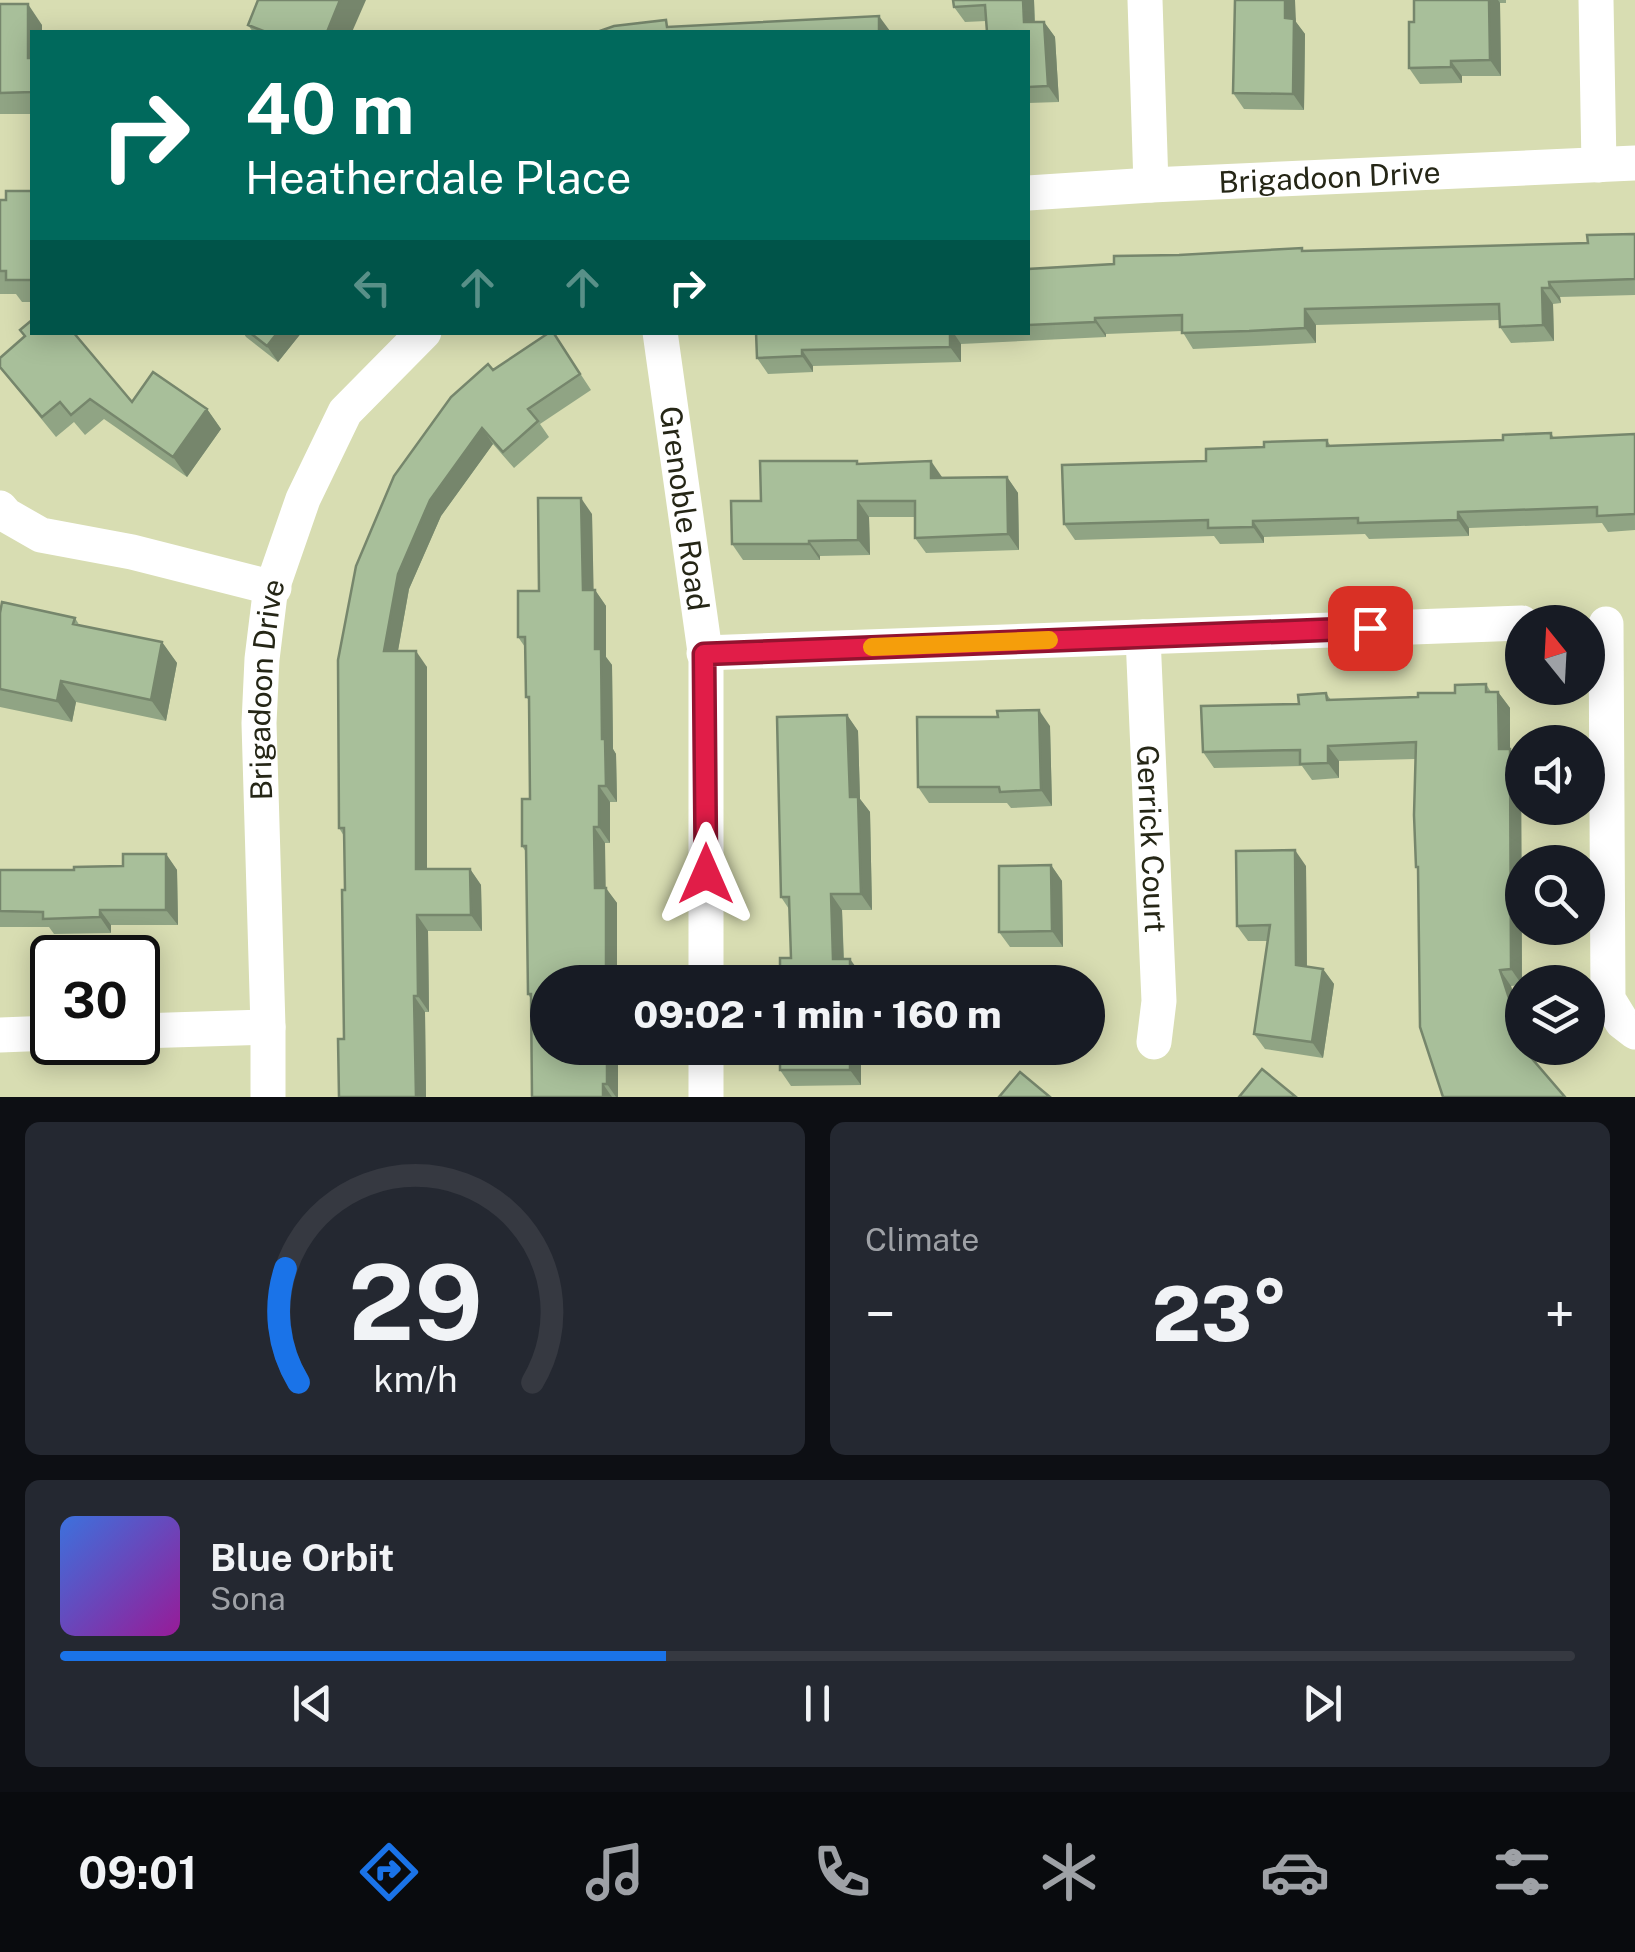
<!DOCTYPE html>
<meta charset="utf-8">
<style>
:root{--surface:#171b24;--page:#242831;--text:#f1f3f6;--muted:#9ea1a6;--line:#363941;--accent:#1a73e8}
body{margin:0;font-family:"Public Sans",sans-serif;background:var(--page);color:var(--text);height:100vh;display:flex;flex-direction:column;font-size:38px;white-space:nowrap}
*{box-sizing:border-box;margin:0}
p{font-size:32px;color:var(--muted)}
.icon{flex:none;width:55px;height:55px;fill:none;stroke:currentColor;stroke-width:2;stroke-linecap:round;stroke-linejoin:round}
.map{position:relative;height:1097px;overflow:hidden}
.panel{display:flex;flex-direction:column;gap:25px;padding:25px;background:#0d0f14;flex:1}
.panel>*{flex:none}
.guide{position:absolute;left:30px;top:30px;width:1000px;height:305px;border-radius:0px;box-shadow:0 5px 25px #0003;background:#00695c;color:#fff;overflow:hidden}
.needle{width:65px;rotate:342deg}
.fabs{position:absolute;left:1505px;top:605px;display:grid;gap:20px}
.fabs a{display:grid;place-items:center;width:100px;height:100px;border-radius:50%;background:var(--surface);box-shadow:0 5px 25px #0003;font-size:50px}
.speed{position:absolute;left:30px;top:935px;display:flex;gap:20px;font-size:50px;font-weight:700;text-align:center}
.speed>*{display:grid;place-content:center;width:130px;height:130px;border-radius:50%;background:var(--surface);box-shadow:0 5px 25px #0003;line-height:1}
.speed .limit{border:5px solid #111;border-radius:15px;background:#fff;color:#111}
.pin{position:absolute;display:grid;place-items:center;width:85px;height:85px;color:#fff;margin:-42px;border-radius:20px;box-shadow:0 5px 15px #0006}
.me{position:absolute;width:110px;margin:-55px;rotate:0deg;stroke-linejoin:round;filter:drop-shadow(0 0 8px #0008)}
.turn{display:flex;align-items:center;gap:35px;height:210px;padding:0 50px;font-size:45px}
.turn .icon{width:130px;height:130px;stroke-width:2.5}
.turn b{display:block;font-size:70px;line-height:85px}
.lanes{display:flex;align-items:center;height:95px;padding:0 50px;background:#0003;justify-content:center;gap:50px;direction:ltr}
.lanes .off{opacity:.35}
.big{font-size:75px;font-weight:800;line-height:1.1}
.panel .card{flex:1;display:flex;flex-direction:column;justify-content:center;gap:15px;min-width:0;padding:0 35px;border-radius:15px;background:var(--page)}
.panel .dial{align-items:center;gap:0}
.dial svg{height:260px;overflow:visible;fill:none;stroke:var(--line);stroke-width:7;stroke-linecap:round;text-anchor:middle}
.dial text{fill:var(--text);stroke:none}
.song{display:flex;align-items:center;gap:30px}
.cover{width:120px;height:120px;border-radius:15px;background:linear-gradient(135deg,hsl(220 70% 55%),hsl(300 70% 35%))}
.played{height:10px;border-radius:5px;background:linear-gradient(90deg,var(--accent) 40%,var(--line) 40%)}
.keys{display:flex;justify-content:space-around;direction:ltr}
.heat{display:flex;justify-content:space-between;align-items:center;font-size:55px;direction:ltr}
.panel .tiles{flex:1;display:grid;gap:25px;grid-template-columns:1fr 1fr}
.card:last-child{grid-column:span 2}
.trip{position:absolute;left:530px;top:965px;width:575px;height:100px;border-radius:50px;background:var(--surface);box-shadow:0 5px 25px #0003;font-weight:800;line-height:100px;text-align:center}
.tab-bar{display:flex;height:160px;justify-content:space-around;align-items:center;background:#090b0e;color:var(--muted)}
.tab-bar .icon{width:70px;height:70px}
.tab-bar .active{color:var(--accent)}
.tab-bar b{font-size:45px;color:var(--text)}
.map>svg:first-child{display:block}
</style>
<div class="map">
<svg width="1635" height="1097" viewBox="0 0 1635 1097">
<rect width="100%" height="100%" fill="#d8ddb2"/>
<g fill="none" stroke-linecap="round" stroke-linejoin="round">
<g stroke="#fff" stroke-width="35">
<path d="M 1145,0 L 1151,185"/>
<path d="M 1596,0 L 1599,165"/>
<path id="s1" d="M 1028,193 L 1151,185 L 1635,163"/>
<path id="s2" d="M 660,332 L 706,659 L 706,982"/>
<path d="M 0,508 L 6,515 L 41,535 L 132,552 L 274,588"/>
<path d="M 1606,624 L 1608,999 L 1622,1022 L 1635,1032"/>
<path id="s3" d="M 1143,637 L 1159,1001 L 1154,1042"/>
<path d="M 704,653 L 1522,623"/>
<path d="M 138,1031 L 268,1027"/>
<path d="M 0,1035 L 52,1033"/>
<path id="s4" d="M 268,1097 L 268,1027 L 259,723 L 262,659 L 270,594 L 303,499 L 345,412 L 424,332"/>
<path d="M 706,1097 L 706,1048"/>
</g>
</g>
<path fill="#90a484" d="M 1034,0 L 1035,22 L 1044,22 L 1055,37 L 1059,102 L 1028,103 L 1028,32 L 986,21 L 965,22 L 954,7 Z
M 1414,0 L 1506,0 L 1506,3 L 1500,3 L 1501,76 L 1462,76 L 1462,83 L 1420,84 L 1409,68 L 1414,22 Z
M 0,4 L 42,25 L 32,32 L 32,114 L 0,114 Z
M 1296,22 L 1305,34 L 1304,110 L 1244,109 L 1233,93 Z
M 248,25 L 352,32 L 253,32 Z
M 32,191 L 32,302 L 22,302 L 16,294 L 0,294 L 0,200 L 6,200 Z
M 1635,234 L 1635,295 L 1560,297 L 1561,303 L 1553,304 L 1554,341 L 1511,343 L 1500,327 L 1499,320 L 1316,325 L 1316,343 L 1193,349 L 1182,331 L 1106,334 L 1106,337 L 961,344 L 961,362 L 813,366 L 813,372 L 768,374 L 757,358 L 756,332 L 1028,332 L 1028,269 L 1305,251 L 1588,243 Z
M 243,332 L 302,332 L 278,362 L 246,337 Z
M 553,332 L 591,390 L 540,424 L 549,437 L 514,468 L 493,444 L 441,516 L 409,589 L 398,651 L 427,667 L 427,869 L 470,869 L 481,885 L 482,931 L 428,931 L 429,1012 L 425,1012 L 426,1097 L 339,1097 L 344,1039 L 345,890 L 344,836 L 339,828 L 338,660 L 493,370 Z
M 0,368 L 132,402 L 207,409 L 221,429 L 187,477 L 104,419 L 85,435 L 74,422 L 56,437 Z
M 1551,433 L 1554,438 L 1635,434 L 1635,530 L 1608,532 L 1602,523 L 1469,528 L 1469,536 L 1369,539 L 1365,534 L 1264,537 L 1264,543 L 1220,544 L 1214,536 L 1075,540 L 1064,524 L 1206,461 L 1264,447 L 1327,440 L 1330,445 L 1503,440 Z
M 859,464 L 942,478 L 1007,477 L 1018,493 L 1019,550 L 926,553 L 915,538 L 915,517 L 869,517 L 870,555 L 820,556 L 820,560 L 743,560 L 732,544 L 761,501 Z
M 592,514 L 593,590 L 595,590 L 606,606 L 606,657 L 612,665 L 613,749 L 616,754 L 617,802 L 610,802 L 610,843 L 605,843 L 605,888 L 617,903 L 617,982 L 548,982 L 548,1048 L 618,1048 L 618,1097 L 532,1097 L 531,999 L 528,994 L 526,852 L 522,846 L 530,799 L 529,700 L 526,697 L 525,647 L 518,637 L 539,591 Z
M 0,613 L 75,618 L 80,626 L 162,642 L 177,663 L 166,721 L 76,702 L 72,722 L 0,707 Z
M 1486,684 L 1491,692 L 1498,692 L 1510,708 L 1510,749 L 1521,764 L 1522,985 L 1511,986 L 1522,1048 L 1531,1048 L 1537,1065 L 1443,1097 L 1418,869 L 1416,867 L 1415,759 L 1339,761 L 1339,778 L 1312,780 L 1302,766 L 1214,768 L 1203,752 L 1299,704 L 1326,693 L 1331,700 L 1418,697 L 1455,693 Z
M 847,715 L 858,731 L 860,799 L 870,812 L 872,910 L 842,910 L 844,959 L 861,974 L 861,982 L 780,982 L 791,958 L 789,909 L 781,897 Z
M 1050,726 L 1052,806 L 1011,808 L 1007,803 L 929,803 L 918,787 Z
M 166,854 L 177,870 L 178,925 L 111,925 L 111,933 L 54,934 L 49,927 L 0,927 L 0,870 L 74,870 L 123,866 Z
M 1051,865 L 1062,881 L 1063,947 L 1010,947 L 999,932 Z
M 1306,866 L 1307,966 L 1323,969 L 1334,984 L 1323,1058 L 1265,1049 L 1254,1034 L 1267,941 L 1248,941 L 1237,926 Z
M 780,1048 L 861,1048 L 861,1085 L 791,1086 L 780,1070 Z
M 984,1048 L 1044,1048 L 1045,1049 L 994,1061 Z"/>
<path fill="#76866c" d="M 340,0 L 366,0 L 352,32 L 327,32 Z
M 1023,0 L 1034,0 L 1035,38 L 1024,22 Z
M 1285,0 L 1295,0 L 1296,22 L 1305,34 L 1304,110 L 1293,94 L 1285,18 Z
M 1489,0 L 1498,0 L 1500,3 L 1501,76 L 1490,60 Z
M 28,4 L 42,25 L 42,32 L 32,32 L 32,64 L 28,58 Z
M 879,16 L 890,31 L 890,32 L 879,32 Z
M 1044,22 L 1055,37 L 1059,102 L 1048,86 Z
M 1451,61 L 1462,76 L 1462,83 L 1451,67 Z
M 1549,282 L 1560,297 L 1561,303 L 1550,288 Z
M 1542,288 L 1553,304 L 1554,341 L 1543,325 Z
M 1305,309 L 1316,325 L 1316,343 L 1305,328 Z
M 1095,318 L 1106,334 L 1106,337 L 1095,322 Z
M 278,332 L 302,332 L 278,362 L 267,346 Z
M 950,332 L 953,332 L 961,344 L 961,362 L 950,347 Z
M 802,350 L 813,366 L 813,372 L 802,356 Z
M 207,409 L 221,429 L 187,477 L 173,457 Z
M 482,428 L 493,444 L 441,516 L 409,589 L 395,667 L 384,651 L 398,574 L 430,500 Z
M 931,461 L 942,477 L 942,494 L 931,478 Z
M 1007,477 L 1018,493 L 1019,550 L 1008,534 Z
M 581,498 L 592,514 L 594,606 L 583,590 Z
M 858,501 L 869,517 L 870,555 L 858,540 Z
M 1458,512 L 1469,528 L 1469,536 L 1458,520 Z
M 1253,521 L 1264,537 L 1264,543 L 1253,527 Z
M 809,541 L 820,556 L 820,560 L 809,544 Z
M 595,590 L 606,606 L 606,657 L 612,665 L 613,749 L 616,754 L 617,802 L 606,786 L 595,649 Z
M 162,642 L 177,663 L 166,721 L 151,700 Z
M 416,651 L 427,667 L 427,885 L 416,869 Z
M 61,681 L 76,702 L 72,722 L 57,701 Z
M 1498,692 L 1510,708 L 1510,749 L 1521,764 L 1522,985 L 1511,969 L 1499,749 Z
M 1039,710 L 1050,726 L 1052,806 L 1041,790 Z
M 847,715 L 858,731 L 860,799 L 870,812 L 872,910 L 861,894 L 850,797 Z
M 1328,746 L 1339,761 L 1339,778 L 1328,763 Z
M 599,786 L 610,802 L 610,843 L 599,827 Z
M 594,827 L 605,843 L 606,903 L 595,888 Z
M 1295,850 L 1306,866 L 1307,980 L 1296,965 Z
M 166,854 L 177,870 L 178,925 L 166,910 Z
M 1051,865 L 1062,881 L 1063,947 L 1052,931 Z
M 470,869 L 481,885 L 482,931 L 471,915 Z
M 606,888 L 617,903 L 617,982 L 606,982 Z
M 831,894 L 842,910 L 844,974 L 833,959 Z
M 100,910 L 111,925 L 111,933 L 100,917 Z
M 417,915 L 428,931 L 429,1012 L 418,996 Z
M 850,959 L 861,974 L 861,982 L 850,982 Z
M 1323,969 L 1334,984 L 1323,1058 L 1312,1042 Z
M 1500,970 L 1511,986 L 1522,1020 L 1522,1039 Z
M 414,996 L 425,1012 L 426,1097 L 416,1097 Z
M 607,1048 L 618,1048 L 618,1097 L 616,1097 L 607,1084 Z
M 850,1048 L 861,1048 L 861,1085 L 850,1070 Z
M 1525,1048 L 1531,1048 L 1539,1070 L 1528,1054 Z
M 603,1084 L 612,1097 L 603,1097 Z"/>
<path fill="#a8bf9a" stroke="#76866c" stroke-width="2.5" d="M 258,0 L 340,0 L 327,32 L 266,32 L 248,25 Z
M 953,0 L 1023,0 L 1024,22 L 1044,22 L 1048,86 L 1028,87 L 1028,32 L 987,32 L 985,5 L 954,7 Z
M 1235,0 L 1285,0 L 1285,18 L 1294,19 L 1293,94 L 1233,93 Z
M 1414,0 L 1489,0 L 1490,60 L 1451,61 L 1451,67 L 1409,68 L 1409,22 L 1414,22 Z
M 0,4 L 28,4 L 28,58 L 32,58 L 32,92 L 0,93 Z
M 879,16 L 879,32 L 597,32 L 614,26 L 666,20 L 667,27 Z
M 6,191 L 32,191 L 32,280 L 6,280 L 6,271 L 0,271 L 0,200 L 6,200 Z
M 1635,234 L 1635,279 L 1549,282 L 1550,288 L 1542,288 L 1543,325 L 1500,327 L 1499,304 L 1305,309 L 1305,328 L 1249,331 L 1182,333 L 1182,315 L 1095,318 L 1095,322 L 1028,325 L 1028,269 L 1114,264 L 1114,256 L 1179,255 L 1302,248 L 1302,251 L 1588,243 L 1587,235 Z
M 32,320 L 32,332 L 73,332 L 132,402 L 153,372 L 207,409 L 173,457 L 90,399 L 71,415 L 60,402 L 42,417 L 0,367 L 0,358 L 25,336 L 20,330 Z
M 249,332 L 278,332 L 267,346 Z
M 550,332 L 553,332 L 580,374 L 528,409 L 538,421 L 503,452 L 482,428 L 430,500 L 398,574 L 384,651 L 416,651 L 416,869 L 470,869 L 471,915 L 417,915 L 418,996 L 414,996 L 416,1097 L 339,1097 L 338,1039 L 344,1039 L 342,890 L 345,890 L 344,828 L 339,828 L 338,660 L 356,566 L 394,476 L 451,397 L 488,364 L 493,370 Z
M 756,332 L 950,332 L 950,347 L 802,350 L 802,356 L 757,358 Z
M 1551,433 L 1551,438 L 1635,434 L 1635,514 L 1597,516 L 1597,507 L 1458,512 L 1458,520 L 1358,523 L 1358,518 L 1253,521 L 1253,527 L 1208,528 L 1208,520 L 1064,524 L 1062,465 L 1206,461 L 1206,449 L 1264,447 L 1264,442 L 1327,440 L 1327,446 L 1503,440 L 1503,435 Z
M 760,461 L 857,461 L 857,464 L 931,461 L 931,478 L 1007,477 L 1008,534 L 915,538 L 915,501 L 858,501 L 858,540 L 809,541 L 809,544 L 732,544 L 731,501 L 761,501 Z
M 538,498 L 581,498 L 583,590 L 595,590 L 595,649 L 601,649 L 602,739 L 605,739 L 606,786 L 599,786 L 599,827 L 594,827 L 595,888 L 606,888 L 606,982 L 548,982 L 548,1048 L 607,1048 L 607,1084 L 603,1084 L 603,1097 L 532,1097 L 531,994 L 528,994 L 526,846 L 522,846 L 522,799 L 530,799 L 529,697 L 526,697 L 525,637 L 518,637 L 518,591 L 539,591 Z
M 2,602 L 75,618 L 73,624 L 162,642 L 151,700 L 61,681 L 57,701 L 0,689 L 0,613 Z
M 1486,684 L 1486,692 L 1498,692 L 1499,749 L 1510,749 L 1511,969 L 1500,970 L 1522,1039 L 1522,1048 L 1525,1048 L 1528,1054 L 1565,1097 L 1443,1097 L 1420,1027 L 1418,867 L 1416,867 L 1414,815 L 1416,742 L 1328,746 L 1328,763 L 1300,764 L 1300,750 L 1203,752 L 1201,706 L 1299,704 L 1298,695 L 1326,693 L 1327,700 L 1418,697 L 1418,693 L 1455,693 L 1455,685 Z
M 1039,710 L 1041,790 L 1000,792 L 999,787 L 918,787 L 917,717 L 998,717 L 997,711 Z
M 847,715 L 850,797 L 858,797 L 861,894 L 831,894 L 833,959 L 850,959 L 850,982 L 780,982 L 780,958 L 791,958 L 789,897 L 781,897 L 777,717 Z
M 1295,850 L 1296,965 L 1323,969 L 1312,1042 L 1254,1034 L 1270,925 L 1237,926 L 1236,851 Z
M 123,854 L 166,854 L 166,910 L 100,910 L 100,917 L 43,919 L 43,912 L 0,911 L 0,870 L 74,870 L 74,867 L 123,866 Z
M 1051,865 L 1052,931 L 999,932 L 999,866 Z
M 1018,969 L 1021,982 L 967,982 Z
M 780,1048 L 850,1048 L 850,1070 L 780,1070 Z
M 1262,1069 L 1296,1097 L 1239,1097 Z
M 1020,1072 L 1050,1097 L 999,1097 Z"/>
<g fill="none" stroke-linecap="round" stroke-linejoin="round">
<g stroke="#92132f" stroke-width="25">
<path id="route" d="M 706,874 L 704,654 L 1370,628"/>
</g>
<use href="#route" stroke="#e11d48" stroke-width="18"/>
<path stroke="#f59e0b" stroke-width="18" d="M 872,647 L 1049,640"/>
</g>
<g text-anchor="middle" dominant-baseline="central" stroke-width="10" stroke-linejoin="round" paint-order="stroke">
<g font-size="30" fill="#252616" stroke="#e5eabf">
<text stroke="none"><textPath href="#s1" startOffset="302">Brigadoon Drive</textPath></text>
<text stroke="none"><textPath href="#s2" startOffset="178">Grenoble Road</textPath></text>
<text stroke="none"><textPath href="#s4" startOffset="408">Brigadoon Drive</textPath></text>
<text stroke="none"><textPath href="#s3" startOffset="202">Gerrick Court</textPath></text>
</g>
</g>
</svg>
<div class="fabs">
<a><svg class="needle" viewBox="-14 -14 28 28"><path d="M0-13l5 13h-10z" fill="#e53935"/><path d="M0 13l5-13h-10z" fill="#9ea1a6"/></svg></a>
<a><svg class="icon" aria-label="sound" viewBox="0 0 24 24"><path d="M4 9h4l5-4v14l-5-4H4zM17 9q2 3 0 6"/></svg></a>
<a><svg class="icon" aria-label="search" viewBox="0 0 24 24"><circle cx="10" cy="10" r="6"/><path d="M15 15l6 6"/></svg></a>
<a><svg class="icon" aria-label="layers" viewBox="0 0 24 24"><path d="M12 4l9 5-9 5-9-5zM3 14l9 5 9-5"/></svg></a>
</div>
<div class="speed"><div class="limit">30</div></div>
<div class="pin" style="left:1370px;top:628px;background:#d93025"><svg class="icon" aria-label="arrive" viewBox="0 0 24 24"><path d="M6 21V4h12l-3 4 3 4H6"/></svg></div>
<svg class="me" style="left:706px;top:874px" viewBox="-20 -20 40 40"><path d="M0-17L14 15 0 8-14 15z" fill="#e11d48" stroke="#fff" stroke-width="4"/></svg>
<div class="trip">09:02 · 1 min · 160 m</div>
<div class="guide">
<div class="turn"><svg class="icon" aria-label="right" viewBox="0 0 24 24"><path d="M7 20v-9h11M14 6l5 5-5 5"/></svg><div><b>40 m</b>Heatherdale Place</div></div>
<div class="lanes"><svg class="icon off" aria-label="left" viewBox="0 0 24 24"><path d="M17 20v-9H6M10 6l-5 5 5 5"/></svg><svg class="icon off" aria-label="ahead" viewBox="0 0 24 24"><path d="M12 20V5M6 11l6-6 6 6"/></svg><svg class="icon off" aria-label="ahead" viewBox="0 0 24 24"><path d="M12 20V5M6 11l6-6 6 6"/></svg><svg class="icon" aria-label="right" viewBox="0 0 24 24"><path d="M7 20v-9h11M14 6l5 5-5 5"/></svg></div>
</div>
</div>
<section class="panel">
<div class="tiles">
<div class="card dial"><svg viewBox="0 0 100 80">
<path d="M14 69A42 42 0 1 1 86 69"/>
<path d="M14 69A42 42 0 0 1 10 34" stroke="#1a73e8"/>
<text x="50" y="56" font-size="32" font-weight="700">29</text>
<text x="50" y="72" font-size="11">km/h</text>
</svg></div>
<div class="card"><p>Climate</p>
<div class="heat"><a>−</a><b class="big">23°</b><a>+</a></div>
</div>
<div class="card">
<div class="song"><i class="cover"></i><div><b>Blue Orbit</b><p>Sona</p></div></div>
<div class="played"></div>
<div class="keys"><svg class="icon" aria-label="previous" viewBox="0 0 24 24"><path d="M18 5L8 12l10 7zM5 5v14"/></svg><svg class="icon" aria-label="pause" viewBox="0 0 24 24"><path d="M8 5v14M16 5v14"/></svg><svg class="icon" aria-label="next" viewBox="0 0 24 24"><path d="M6 5l10 7-10 7zM19 5v14"/></svg></div>
</div>
</div>
</section>
<nav class="tab-bar">
<b>09:01</b>
<svg class="icon active" aria-label="directions" viewBox="0 0 24 24"><path d="M12 3l9 9-9 9-9-9zM9 14v-3h6M13 9l2 2-2 2"/></svg>
<svg class="icon" aria-label="music" viewBox="0 0 24 24"><path d="M9 18V5l10-2v13"/><circle cx="6" cy="18" r="3"/><circle cx="16" cy="16" r="3"/></svg>
<svg class="icon" aria-label="phone" viewBox="0 0 24 24"><path d="M5 4h4l2 5-3 2q2 4 5 5l2-3 5 2v4C11 20 4 13 5 4z"/></svg>
<svg class="icon" aria-label="climate" viewBox="0 0 24 24"><path d="M12 3v18M4 7l16 10M4 17L20 7"/></svg>
<svg class="icon" aria-label="car" viewBox="0 0 24 24"><path d="M5 17H2v-5l4-1 3-4h7l3 4 3 1v5h-3M9 17h6M6 11h13"/><circle cx="7" cy="17" r="2"/><circle cx="17" cy="17" r="2"/></svg>
<svg class="icon" aria-label="filters" viewBox="0 0 24 24"><path d="M4 7h16M4 17h16"/><circle cx="9" cy="7" r="2"/><circle cx="15" cy="17" r="2"/></svg>
</nav>
